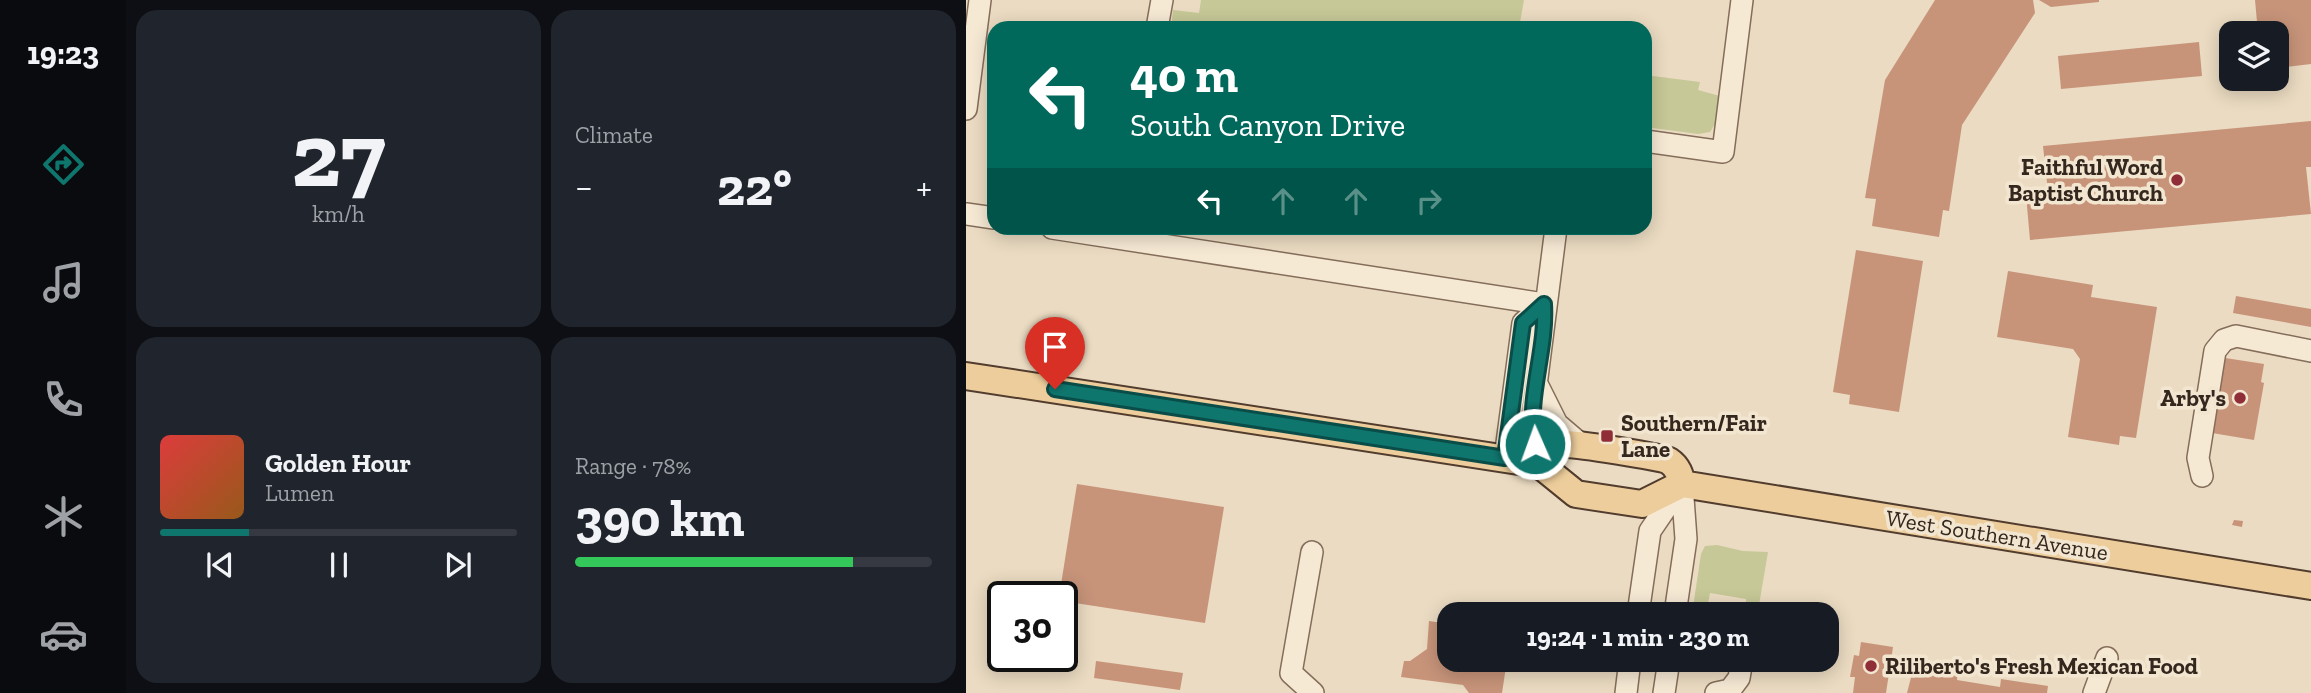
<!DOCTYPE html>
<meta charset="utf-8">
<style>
:root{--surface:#171b24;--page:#20242c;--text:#f1f3f6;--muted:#9ea1a6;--line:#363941;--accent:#0f766e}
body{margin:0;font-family:"Zilla Slab",serif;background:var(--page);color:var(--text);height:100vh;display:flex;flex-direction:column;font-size:26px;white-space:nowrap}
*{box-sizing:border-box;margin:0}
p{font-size:23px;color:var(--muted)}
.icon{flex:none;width:38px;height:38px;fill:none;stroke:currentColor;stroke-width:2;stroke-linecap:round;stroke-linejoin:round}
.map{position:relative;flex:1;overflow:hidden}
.details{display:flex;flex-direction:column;gap:10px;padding:10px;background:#0d0f14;width:840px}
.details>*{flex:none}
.banner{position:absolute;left:21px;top:21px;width:665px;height:214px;border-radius:21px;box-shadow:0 4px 18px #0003;background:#00695c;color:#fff;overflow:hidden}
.controls{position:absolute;left:1253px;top:21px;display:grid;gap:14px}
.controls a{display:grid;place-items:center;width:70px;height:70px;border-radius:14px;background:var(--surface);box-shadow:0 4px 18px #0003;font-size:35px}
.speed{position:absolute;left:21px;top:581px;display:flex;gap:14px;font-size:35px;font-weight:700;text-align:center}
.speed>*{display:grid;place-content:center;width:91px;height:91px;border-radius:50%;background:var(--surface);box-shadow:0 4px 18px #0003;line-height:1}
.speed .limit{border:4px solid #111;border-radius:10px;background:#fff;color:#111}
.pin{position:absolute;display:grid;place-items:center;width:60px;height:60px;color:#fff;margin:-72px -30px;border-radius:50% 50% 50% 0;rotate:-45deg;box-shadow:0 0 7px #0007}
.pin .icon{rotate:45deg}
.me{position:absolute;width:77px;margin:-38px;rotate:358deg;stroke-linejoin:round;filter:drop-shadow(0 0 5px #0008)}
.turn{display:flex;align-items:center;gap:24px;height:147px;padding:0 28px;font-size:32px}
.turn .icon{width:91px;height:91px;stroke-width:2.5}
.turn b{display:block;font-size:49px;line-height:60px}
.lanes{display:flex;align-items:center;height:66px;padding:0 28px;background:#0003;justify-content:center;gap:35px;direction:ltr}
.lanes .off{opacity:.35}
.big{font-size:52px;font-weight:700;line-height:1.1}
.details .widget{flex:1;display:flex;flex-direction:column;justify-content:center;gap:10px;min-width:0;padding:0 24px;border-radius:21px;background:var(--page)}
.details .dial{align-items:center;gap:0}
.dial b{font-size:91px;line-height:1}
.song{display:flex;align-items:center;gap:21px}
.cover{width:84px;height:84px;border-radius:10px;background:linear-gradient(135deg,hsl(0 70% 55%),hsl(30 70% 35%))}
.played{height:7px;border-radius:4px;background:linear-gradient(90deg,var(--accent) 25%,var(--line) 25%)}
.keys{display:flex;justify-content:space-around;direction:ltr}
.heat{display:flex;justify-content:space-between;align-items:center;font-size:38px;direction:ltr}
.charge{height:10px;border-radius:5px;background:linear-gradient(90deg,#34c759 78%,var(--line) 0)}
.details .tiles{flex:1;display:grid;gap:10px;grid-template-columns:repeat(2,1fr)}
.trip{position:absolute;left:471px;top:602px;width:402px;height:70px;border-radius:21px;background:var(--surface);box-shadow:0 4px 18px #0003;font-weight:700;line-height:70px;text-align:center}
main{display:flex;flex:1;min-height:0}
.menu{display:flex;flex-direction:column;width:126px;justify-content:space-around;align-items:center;background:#090b0e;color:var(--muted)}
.menu .icon{width:49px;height:49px}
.menu .active{color:var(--accent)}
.menu b{font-size:32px;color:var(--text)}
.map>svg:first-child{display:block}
</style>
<main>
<nav class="menu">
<b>19:23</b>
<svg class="icon active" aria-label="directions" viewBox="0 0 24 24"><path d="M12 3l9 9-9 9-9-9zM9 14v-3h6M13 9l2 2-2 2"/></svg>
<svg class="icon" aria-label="music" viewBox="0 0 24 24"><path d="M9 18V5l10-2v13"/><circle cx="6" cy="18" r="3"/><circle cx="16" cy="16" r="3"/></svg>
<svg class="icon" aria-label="phone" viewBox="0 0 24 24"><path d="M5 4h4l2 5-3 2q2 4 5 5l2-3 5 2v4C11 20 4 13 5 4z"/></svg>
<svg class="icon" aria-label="climate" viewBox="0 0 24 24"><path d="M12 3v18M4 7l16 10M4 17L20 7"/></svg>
<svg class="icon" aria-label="car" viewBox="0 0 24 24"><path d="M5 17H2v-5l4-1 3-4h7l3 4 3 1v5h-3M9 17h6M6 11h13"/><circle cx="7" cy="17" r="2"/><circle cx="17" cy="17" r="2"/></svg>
</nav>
<section class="details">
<div class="tiles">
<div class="widget dial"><b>27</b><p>km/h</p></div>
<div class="widget"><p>Climate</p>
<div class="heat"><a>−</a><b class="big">22°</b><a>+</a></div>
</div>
<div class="widget">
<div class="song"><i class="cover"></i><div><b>Golden Hour</b><p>Lumen</p></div></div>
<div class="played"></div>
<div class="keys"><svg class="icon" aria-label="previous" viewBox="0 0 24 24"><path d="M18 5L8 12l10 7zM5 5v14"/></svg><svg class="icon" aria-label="pause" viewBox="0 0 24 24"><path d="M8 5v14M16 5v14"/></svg><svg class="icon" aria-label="next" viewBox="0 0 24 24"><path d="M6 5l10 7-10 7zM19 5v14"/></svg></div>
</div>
<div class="widget"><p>Range · 78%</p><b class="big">390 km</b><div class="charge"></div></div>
</div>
</section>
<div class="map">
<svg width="1345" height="693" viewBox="0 0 1345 693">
<rect width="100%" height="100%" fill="#ebdbc2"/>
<path fill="#c6c897" d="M 235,0 L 558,0 L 553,28 L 205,28 L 207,10 L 233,13 Z
M 679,75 L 734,82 L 732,90 L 754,96 L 749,124 L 744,132 L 732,134 L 679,127 Z
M 751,545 L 777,551 L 802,552 L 792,611 L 780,609 L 780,599 L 744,593 L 740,614 L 726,614 L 735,554 L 739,546 Z"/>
<path fill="#c7947a" d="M 969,0 L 1067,0 L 1069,13 L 996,125 L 983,211 L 977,210 L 973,237 L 906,226 L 910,199 L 899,198 L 919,80 Z
M 1073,0 L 1133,0 L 1133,2 L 1085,7 Z
M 1289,0 L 1345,0 L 1345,64 L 1311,68 L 1311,33 L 1292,33 Z
M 1233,42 L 1236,76 L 1095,89 L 1092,56 Z
M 1345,121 L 1345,167 L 1340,167 L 1345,214 L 1064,240 L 1060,195 L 1082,192 L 1077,146 Z
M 890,250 L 957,261 L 933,412 L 883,404 L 884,395 L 867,392 Z
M 1042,271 L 1127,285 L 1125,297 L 1191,307 L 1170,438 L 1154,436 L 1153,445 L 1102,437 L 1114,359 L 1107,349 L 1031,337 Z
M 1270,296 L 1345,309 L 1345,327 L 1267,313 Z
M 1253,357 L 1298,364 L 1295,382 L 1298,383 L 1288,440 L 1246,433 Z
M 111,484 L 258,507 L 239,623 L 96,601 L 93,597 Z
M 1268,520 L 1277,521 L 1276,527 L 1266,525 Z
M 746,603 L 777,608 L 776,614 L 745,614 Z
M 463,621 L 483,624 L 483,660 L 541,660 L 536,693 L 503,693 L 497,685 L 435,677 L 438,661 L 444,661 L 461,649 Z
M 895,642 L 927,647 L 920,693 L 887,693 L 889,677 L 884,677 L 888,655 L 893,656 Z
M 130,661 L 217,673 L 214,690 L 128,678 Z
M 949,662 L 992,669 L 991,680 L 1034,687 L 1035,679 L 1082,686 L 1081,693 L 941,693 Z"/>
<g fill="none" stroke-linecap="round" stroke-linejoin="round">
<g stroke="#846d5a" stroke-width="24">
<path id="minor" d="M 191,28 L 196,0
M 0,109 L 14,0
M 679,141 L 757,152 L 776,0
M 0,214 L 28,218
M 86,228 L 578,304
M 572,386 L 591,424 L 618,447
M 539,458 L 557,323 L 578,304
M 573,464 L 565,425 L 590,228
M 1236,476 L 1232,458 L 1249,351 L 1258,340 L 1270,336 L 1345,351
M 346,552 L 325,673 L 347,693
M 672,614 L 684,531 L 716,484
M 709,614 L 720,539 L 716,484
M 660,693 L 664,660
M 698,693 L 703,660
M 750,693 L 764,690 L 773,678 L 776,660
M 1128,693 L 1141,658"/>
</g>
<g stroke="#513c2e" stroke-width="30">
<path id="major" d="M 0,376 L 573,464 L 610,494 L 676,504 L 716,484 L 1345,586
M 573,464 C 579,455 587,445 598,444 C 608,443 696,457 703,461 C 712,467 714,475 716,484"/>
</g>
<use href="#minor" stroke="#f6e9d4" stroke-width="21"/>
<use href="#major" stroke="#edcd9b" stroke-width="26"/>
</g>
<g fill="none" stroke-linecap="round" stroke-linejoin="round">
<g stroke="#0a4d48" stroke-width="18">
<path id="route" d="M 89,389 L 539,458 L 557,323 L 578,304 C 581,351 560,398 569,444"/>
</g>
<use href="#route" stroke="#0f766e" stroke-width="12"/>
</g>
<g fill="#8f2e36" stroke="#f3e6d1" stroke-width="2.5">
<circle cx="1211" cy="180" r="7"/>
<circle cx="1274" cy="398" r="7"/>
<rect x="634" y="429" width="14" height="14" rx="3.5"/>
<circle cx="905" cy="666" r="7"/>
</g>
<g text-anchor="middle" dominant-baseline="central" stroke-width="7" stroke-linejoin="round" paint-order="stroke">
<g font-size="23" font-weight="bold" fill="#34271e" stroke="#f3e6d1" text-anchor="end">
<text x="1197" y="167">Faithful Word<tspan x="1197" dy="26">Baptist Church</tspan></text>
<text x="1260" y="398">Arby's</text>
<text x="655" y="423" text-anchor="start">Southern/Fair<tspan x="655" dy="26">Lane</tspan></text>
<text x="919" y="666" text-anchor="start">Riliberto's Fresh Mexican Food</text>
</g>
<g font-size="23" fill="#34271e" stroke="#f3e6d1">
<text transform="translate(1031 535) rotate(9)">West Southern Avenue</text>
</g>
</g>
</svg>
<div class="controls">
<a><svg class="icon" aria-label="layers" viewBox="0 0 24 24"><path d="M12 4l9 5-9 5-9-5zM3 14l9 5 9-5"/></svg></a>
</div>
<div class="speed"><div class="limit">30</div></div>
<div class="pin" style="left:89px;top:389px;background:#d93025"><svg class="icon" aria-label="arrive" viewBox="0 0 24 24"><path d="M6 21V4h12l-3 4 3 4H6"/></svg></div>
<svg class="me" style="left:569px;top:444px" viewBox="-20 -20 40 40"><circle r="17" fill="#0f766e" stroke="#fff" stroke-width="3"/><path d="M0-11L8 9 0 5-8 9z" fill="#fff"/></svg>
<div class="trip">19:24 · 1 min · 230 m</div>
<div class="banner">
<div class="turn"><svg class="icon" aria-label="left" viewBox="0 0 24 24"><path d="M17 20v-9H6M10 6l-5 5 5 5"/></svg><div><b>40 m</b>South Canyon Drive</div></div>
<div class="lanes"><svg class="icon" aria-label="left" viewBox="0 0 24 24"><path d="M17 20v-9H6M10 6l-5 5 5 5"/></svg><svg class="icon off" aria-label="ahead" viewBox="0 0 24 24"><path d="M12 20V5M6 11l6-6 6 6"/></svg><svg class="icon off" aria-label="ahead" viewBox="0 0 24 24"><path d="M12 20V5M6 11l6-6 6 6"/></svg><svg class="icon off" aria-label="right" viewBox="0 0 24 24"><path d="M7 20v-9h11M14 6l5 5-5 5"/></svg></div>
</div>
</div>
</main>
